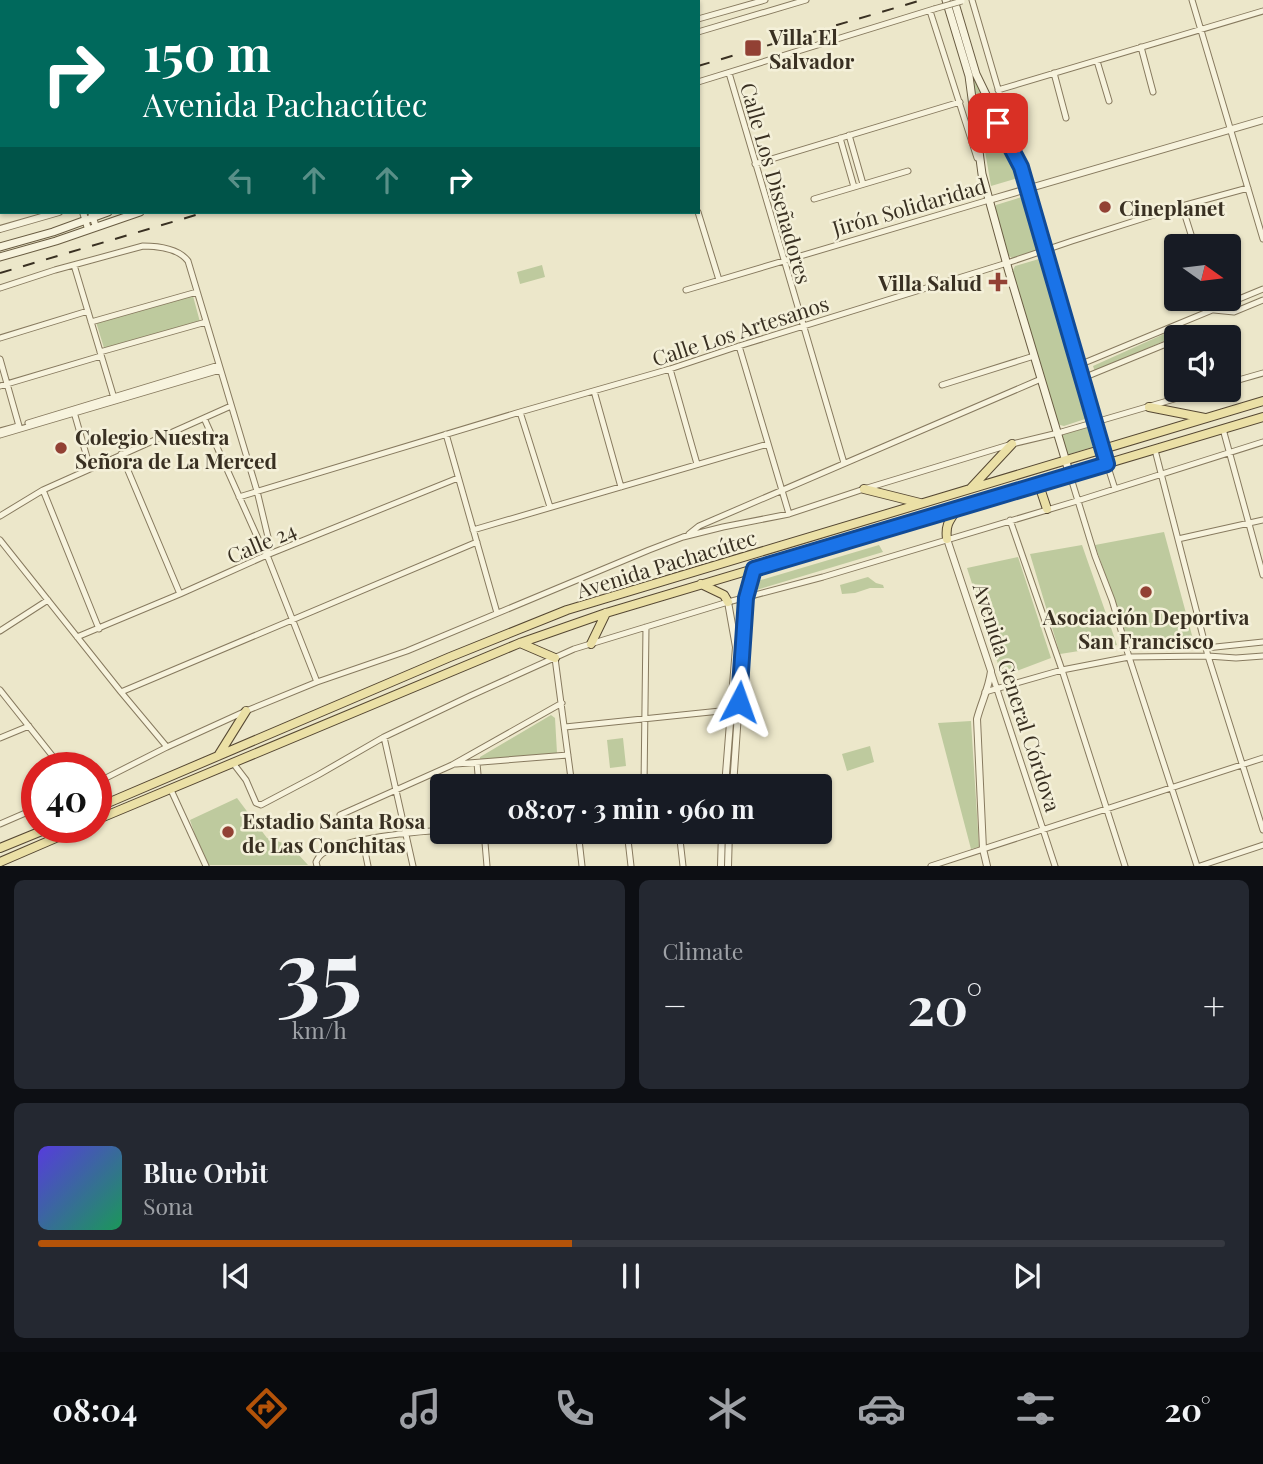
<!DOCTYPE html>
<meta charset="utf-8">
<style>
:root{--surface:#171b24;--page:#242831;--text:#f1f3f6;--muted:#9ea1a6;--line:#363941;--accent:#b45309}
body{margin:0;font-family:"Playfair Display",serif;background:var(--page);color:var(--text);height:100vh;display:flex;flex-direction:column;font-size:26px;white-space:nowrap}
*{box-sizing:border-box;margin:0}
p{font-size:23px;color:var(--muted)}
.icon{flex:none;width:38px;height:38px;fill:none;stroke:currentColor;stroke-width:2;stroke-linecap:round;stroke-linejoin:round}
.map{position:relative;height:866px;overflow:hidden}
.side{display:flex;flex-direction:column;gap:14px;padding:14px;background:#0d0f14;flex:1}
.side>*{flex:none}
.top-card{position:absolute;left:0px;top:0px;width:700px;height:214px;box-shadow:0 2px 5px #0004;background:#00695c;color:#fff;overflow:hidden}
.needle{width:46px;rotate:104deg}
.buttons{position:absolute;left:1164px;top:234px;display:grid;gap:14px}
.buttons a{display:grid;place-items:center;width:77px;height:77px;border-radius:7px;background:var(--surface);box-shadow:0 2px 5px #0004;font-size:35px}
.speed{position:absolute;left:21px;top:752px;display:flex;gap:14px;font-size:35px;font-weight:700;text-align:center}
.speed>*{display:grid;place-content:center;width:91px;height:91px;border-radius:50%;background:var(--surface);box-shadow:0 2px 5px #0004;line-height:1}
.speed .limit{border:10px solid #d22;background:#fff;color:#111}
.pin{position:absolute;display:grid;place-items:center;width:60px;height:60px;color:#fff;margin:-30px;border-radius:14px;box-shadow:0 4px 10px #0006}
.me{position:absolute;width:77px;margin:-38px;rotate:4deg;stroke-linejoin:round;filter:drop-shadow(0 0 5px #0008)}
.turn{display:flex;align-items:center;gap:24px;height:147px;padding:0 28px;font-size:32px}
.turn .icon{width:91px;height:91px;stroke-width:2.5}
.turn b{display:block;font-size:49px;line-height:60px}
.lanes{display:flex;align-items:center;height:66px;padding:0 28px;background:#0003;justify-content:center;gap:35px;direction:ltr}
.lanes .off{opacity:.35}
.big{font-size:52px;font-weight:700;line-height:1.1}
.side .widget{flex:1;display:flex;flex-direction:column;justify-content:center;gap:10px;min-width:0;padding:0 24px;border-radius:10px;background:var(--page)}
.side .dial{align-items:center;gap:0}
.dial b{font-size:91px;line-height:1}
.song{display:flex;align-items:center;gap:21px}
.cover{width:84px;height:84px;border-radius:10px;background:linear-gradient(135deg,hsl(250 70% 55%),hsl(150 70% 35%))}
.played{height:7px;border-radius:4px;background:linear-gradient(90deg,var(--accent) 45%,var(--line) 45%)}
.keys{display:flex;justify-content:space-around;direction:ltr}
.heat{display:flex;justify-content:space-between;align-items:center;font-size:38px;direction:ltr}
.side .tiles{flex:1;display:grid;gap:14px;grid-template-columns:1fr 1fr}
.widget:last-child{grid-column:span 2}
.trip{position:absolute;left:430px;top:774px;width:402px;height:70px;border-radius:7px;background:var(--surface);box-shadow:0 2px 5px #0004;font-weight:700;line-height:70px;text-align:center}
.menu{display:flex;height:112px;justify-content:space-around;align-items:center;background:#090b0e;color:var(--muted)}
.menu .icon{width:49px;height:49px}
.menu .selected{color:var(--accent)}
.menu b{font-size:32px;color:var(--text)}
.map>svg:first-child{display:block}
</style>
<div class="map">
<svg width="1263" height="866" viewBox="0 0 1263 866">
<rect width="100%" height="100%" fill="#ece7ca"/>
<path fill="#beca9e" d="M 971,69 L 1001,143 L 1018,178 L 991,186 Z
M 1022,197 L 1026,199 L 1040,244 L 1040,249 L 1012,258 L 1008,255 L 995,208 L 996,205 Z
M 1039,259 L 1045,263 L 1090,415 L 1088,418 L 1064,426 L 1060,425 L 1057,422 L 1012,272 L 1015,266 Z
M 542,265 L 545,277 L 520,284 L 517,272 Z
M 193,296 L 200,322 L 104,348 L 96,322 Z
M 1164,334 L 1166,340 L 1095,372 L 1093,366 Z
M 1093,425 L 1099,445 L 1067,455 L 1061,435 Z
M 1164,532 L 1193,639 L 1187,647 L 1130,646 L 1095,545 Z
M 879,545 L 883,552 L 753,591 L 754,582 Z
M 1082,545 L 1117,645 L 1060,654 L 1030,554 Z
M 1018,557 L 1051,658 L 1011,673 L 999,667 L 967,568 Z
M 868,577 L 876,583 L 883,585 L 884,588 L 870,588 L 855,593 L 842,594 L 840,585 Z
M 551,715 L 555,718 L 557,753 L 480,761 L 480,757 Z
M 971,721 L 979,847 L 971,849 L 938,723 Z
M 623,738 L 626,766 L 610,768 L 607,740 Z
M 870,746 L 874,762 L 847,771 L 842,754 Z
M 237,798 L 267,838 L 286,844 L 297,853 L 308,865 L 209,865 L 195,835 L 190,820 Z"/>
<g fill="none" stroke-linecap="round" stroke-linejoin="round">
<g stroke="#877a5f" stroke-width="7">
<path id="minor" d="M 496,0 L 497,2
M 590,0 L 590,2
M 637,0 L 638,2
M 647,0 L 647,2
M 693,0 L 693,2
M 972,0 L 1016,150
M 1192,0 L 1263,239
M 452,2 L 458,0
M 930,11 L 977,158
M 698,19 L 765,0
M 698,32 L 806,0
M 1141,47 L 1153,92
M 1097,61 L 1109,101
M 729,73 L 844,463
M 1054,73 L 1066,118
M 698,82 L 934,9
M 998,90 L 1263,11
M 849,135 L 863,184
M 840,138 L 854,187
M 755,164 L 960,102
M 814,199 L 908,171
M 1182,206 L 1195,247
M 698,212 L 719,280
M 74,265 L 114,398
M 0,288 L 55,270 L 143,246 C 158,246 178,248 188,261 L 257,491 L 268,537 L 267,555
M 686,290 L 989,200
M 1211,299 L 1214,310 L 1234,312 L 1263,300
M 91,322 L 197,292
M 0,338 L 88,311
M 739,346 L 789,514
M 100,352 L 206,322
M 0,359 L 19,426
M 1079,365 L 1263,289
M 670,369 L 697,464
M 1083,378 L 1171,342 L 1178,325
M 1228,383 L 1263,373
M 942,385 L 1034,356
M 0,386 L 101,356
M 594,391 L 621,487
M 74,412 L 90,468
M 520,412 L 550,507
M 204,418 L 260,543 L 267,555 L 317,682
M 28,423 L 219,365
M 1223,429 L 1263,575
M 0,431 L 18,426
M 446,434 L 497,613
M 0,435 L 220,370
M 1155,450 L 1208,656 L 1263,830
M 121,454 L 180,594
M 1107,464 L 1115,489
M 1070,475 L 1095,556 L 1112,600 L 1129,657 L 1197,866
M 43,490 L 99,629
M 239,497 L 520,412 L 670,369 L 739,346 L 1007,263 L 1072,241 L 1182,206 L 1248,188
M 0,516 L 43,490 L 231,406
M 1010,520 L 1062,670 L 1125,866
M 473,530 L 768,444
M 689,534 L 699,526 L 1041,379
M 1178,539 L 1263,520
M 0,540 L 121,692 L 167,747
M 0,631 L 48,600
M 77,637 L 180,594 L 267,555 L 458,478
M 1206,648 L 1263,642
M 555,658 L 572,786
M 991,671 L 1055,866
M 0,690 L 62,768
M 121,692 L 477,542
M 985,692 L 1062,670 L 1129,657 L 1208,656 L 1236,658 L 1263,656
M 565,727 L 730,710
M 384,737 L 413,866
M 0,738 L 29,726
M 233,763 L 246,780 L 256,803 L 261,805 L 318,775 L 384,737 L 470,696 L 574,649 L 728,602 L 823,577 L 1077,501 L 1263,442
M 477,763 L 479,786
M 456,764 L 568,755
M 96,783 L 167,747 L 246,711 L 317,682 L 407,651 L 649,550 L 683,537 L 723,527 L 789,514 L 864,489 L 1012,444 L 1058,433 L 1205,390
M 644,786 L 646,627
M 171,790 L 206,866
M 340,815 L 452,765 L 562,703
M 0,824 L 37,808
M 484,831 L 487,866
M 578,831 L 582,866
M 627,831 L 631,866
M 679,831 L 683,866
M 363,841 L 368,866
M 317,866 L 316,862 C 318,858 318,857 322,854 C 344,838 415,832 443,830
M 931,866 L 1263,758
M 1200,866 L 1263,845"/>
</g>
<g stroke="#877a5f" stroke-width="8">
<path id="tertiary" d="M 20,0 L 20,2
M 27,0 L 28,2
M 989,200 L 1263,120
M 83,212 L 88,229
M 91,212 L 96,227
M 0,229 L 59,212
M 947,539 L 991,671 C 989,688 981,703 977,719 L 983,849 L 987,866
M 725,786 L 736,647 L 728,602
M 733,786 L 746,598
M 721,866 L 722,831
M 728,866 L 729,831"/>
</g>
<g stroke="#695c42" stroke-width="9">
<path id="secondary" d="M 315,0 L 316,2
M 348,0 L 349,2
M 946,0 L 969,76 L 982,174 L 1009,272 L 1070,475
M 954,0 L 976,74 L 1021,167 L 1107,464
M 0,247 L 53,232 L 108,212
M 0,257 L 56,241 L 140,212"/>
</g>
<g stroke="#564833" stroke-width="10">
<path id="primary" d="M 1149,407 L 1205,418
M 1033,486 L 1041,491 L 1047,509
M 971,488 L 1012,444
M 864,489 L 920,503
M 947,539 C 945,524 950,520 958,508
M 701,584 L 724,595 L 728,602
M 746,598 L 754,569
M 520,643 L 555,658
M 591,644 L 606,613
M 218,756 L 246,711
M 96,808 L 450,657 L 567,610 L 1263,401
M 96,820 L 520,643 L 606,613 L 1263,417
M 0,848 L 49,828
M 0,862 L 79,828"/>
</g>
<use href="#minor" stroke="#f7f3dd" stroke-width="5"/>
<use href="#tertiary" stroke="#f7f3dd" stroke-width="6"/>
<use href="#secondary" stroke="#f7f3dd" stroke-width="7"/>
<use href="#primary" stroke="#ebe0a6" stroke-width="8"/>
<path stroke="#393022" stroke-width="2" stroke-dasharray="12 12" stroke-linecap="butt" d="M 698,66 L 922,0
M 0,273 L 206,212"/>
<g stroke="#877a5f" stroke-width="7" stroke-linecap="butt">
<path id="minor-bridge" d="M 934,9 L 962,1"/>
</g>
<use href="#minor-bridge" stroke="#f7f3dd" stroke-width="5"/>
</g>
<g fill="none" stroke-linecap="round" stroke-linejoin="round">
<g stroke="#114b97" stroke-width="18">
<path id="route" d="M 739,702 L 746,598 L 754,569 L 1107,464 L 1021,167 L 998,123"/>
</g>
<use href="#route" stroke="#1a73e8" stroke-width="12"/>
</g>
<g fill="#924134" stroke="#f4f0d9" stroke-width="2.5">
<rect x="744" y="39" width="18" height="18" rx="3.5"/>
<circle cx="1105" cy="207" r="7"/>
<path d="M994.5 271.5h7v7h7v7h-7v7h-7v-7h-7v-7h7z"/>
<circle cx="61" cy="448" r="7"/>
<circle cx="1146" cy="592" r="7"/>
<circle cx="228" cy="832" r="7"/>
</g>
<g text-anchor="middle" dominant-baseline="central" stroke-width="5" stroke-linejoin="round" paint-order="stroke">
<g font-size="21" font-weight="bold" fill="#393022" stroke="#f4f0d9" text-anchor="start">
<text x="769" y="36">Villa El<tspan x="769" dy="24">Salvador</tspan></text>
<text x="1119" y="207">Cineplanet</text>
<text x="982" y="282" text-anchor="end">Villa Salud</text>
<text x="75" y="436">Colegio Nuestra<tspan x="75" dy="24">Señora de La Merced</tspan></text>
<text x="1146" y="616" text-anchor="middle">Asociación Deportiva<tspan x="1146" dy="24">San Francisco</tspan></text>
<text x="242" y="820">Estadio Santa Rosa<tspan x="242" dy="24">de Las Conchitas</tspan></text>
</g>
<g font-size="21" fill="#393022" stroke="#f4f0d9">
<text transform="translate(777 183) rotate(74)">Calle Los Diseñadores</text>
<text transform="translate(909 206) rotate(-16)">Jirón Solidaridad</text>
<text transform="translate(740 330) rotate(-18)">Calle Los Artesanos</text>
<text transform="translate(261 542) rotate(-23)">Calle 24</text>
<text transform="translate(666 563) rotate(-17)">Avenida Pachacútec</text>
<text transform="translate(1018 697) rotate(72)">Avenida General Córdova</text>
</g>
</g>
</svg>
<div class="buttons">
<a><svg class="needle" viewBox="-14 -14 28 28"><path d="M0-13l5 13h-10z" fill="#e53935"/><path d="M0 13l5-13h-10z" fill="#9ea1a6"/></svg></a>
<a><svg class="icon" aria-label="sound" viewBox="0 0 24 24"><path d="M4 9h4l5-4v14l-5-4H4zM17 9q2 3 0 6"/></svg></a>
</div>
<div class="speed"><div class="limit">40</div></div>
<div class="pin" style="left:998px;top:123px;background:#d93025"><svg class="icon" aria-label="arrive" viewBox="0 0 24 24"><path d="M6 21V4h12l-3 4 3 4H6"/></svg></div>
<svg class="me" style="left:739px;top:702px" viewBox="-20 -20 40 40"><path d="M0-17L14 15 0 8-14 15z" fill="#1a73e8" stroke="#fff" stroke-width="4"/></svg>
<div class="trip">08:07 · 3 min · 960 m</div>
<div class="top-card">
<div class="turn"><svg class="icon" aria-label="right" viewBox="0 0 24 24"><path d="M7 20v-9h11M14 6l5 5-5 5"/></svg><div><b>150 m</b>Avenida Pachacútec</div></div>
<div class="lanes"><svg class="icon off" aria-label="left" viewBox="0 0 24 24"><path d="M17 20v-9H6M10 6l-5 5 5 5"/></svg><svg class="icon off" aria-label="ahead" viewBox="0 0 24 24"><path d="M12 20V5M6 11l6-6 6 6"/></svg><svg class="icon off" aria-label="ahead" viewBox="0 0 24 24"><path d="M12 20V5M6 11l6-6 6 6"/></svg><svg class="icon" aria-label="right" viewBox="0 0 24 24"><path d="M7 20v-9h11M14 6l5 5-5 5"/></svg></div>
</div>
</div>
<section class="side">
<div class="tiles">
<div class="widget dial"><b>35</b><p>km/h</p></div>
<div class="widget"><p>Climate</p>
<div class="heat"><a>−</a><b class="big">20°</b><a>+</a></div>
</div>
<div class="widget">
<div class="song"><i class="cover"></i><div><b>Blue Orbit</b><p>Sona</p></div></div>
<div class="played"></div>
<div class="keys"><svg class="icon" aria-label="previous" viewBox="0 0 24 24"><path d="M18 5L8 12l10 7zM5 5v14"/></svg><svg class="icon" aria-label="pause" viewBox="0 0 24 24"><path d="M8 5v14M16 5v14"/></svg><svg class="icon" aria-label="next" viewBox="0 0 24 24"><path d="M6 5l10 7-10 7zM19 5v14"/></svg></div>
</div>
</div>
</section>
<nav class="menu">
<b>08:04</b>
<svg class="icon selected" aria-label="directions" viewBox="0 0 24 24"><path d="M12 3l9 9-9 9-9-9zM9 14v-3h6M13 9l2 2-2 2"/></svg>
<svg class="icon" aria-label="music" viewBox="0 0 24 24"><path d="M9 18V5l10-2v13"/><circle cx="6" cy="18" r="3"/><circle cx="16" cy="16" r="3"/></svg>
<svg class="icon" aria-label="phone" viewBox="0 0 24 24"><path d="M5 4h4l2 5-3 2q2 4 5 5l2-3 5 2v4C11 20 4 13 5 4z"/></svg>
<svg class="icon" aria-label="climate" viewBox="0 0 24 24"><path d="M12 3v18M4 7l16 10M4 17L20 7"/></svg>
<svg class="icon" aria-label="car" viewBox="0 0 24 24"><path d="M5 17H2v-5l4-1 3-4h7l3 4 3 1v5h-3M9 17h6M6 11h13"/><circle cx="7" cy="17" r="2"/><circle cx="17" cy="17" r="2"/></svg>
<svg class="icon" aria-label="filters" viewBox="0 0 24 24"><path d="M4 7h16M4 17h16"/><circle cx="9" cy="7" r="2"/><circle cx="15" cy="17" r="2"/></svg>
<b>20°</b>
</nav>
